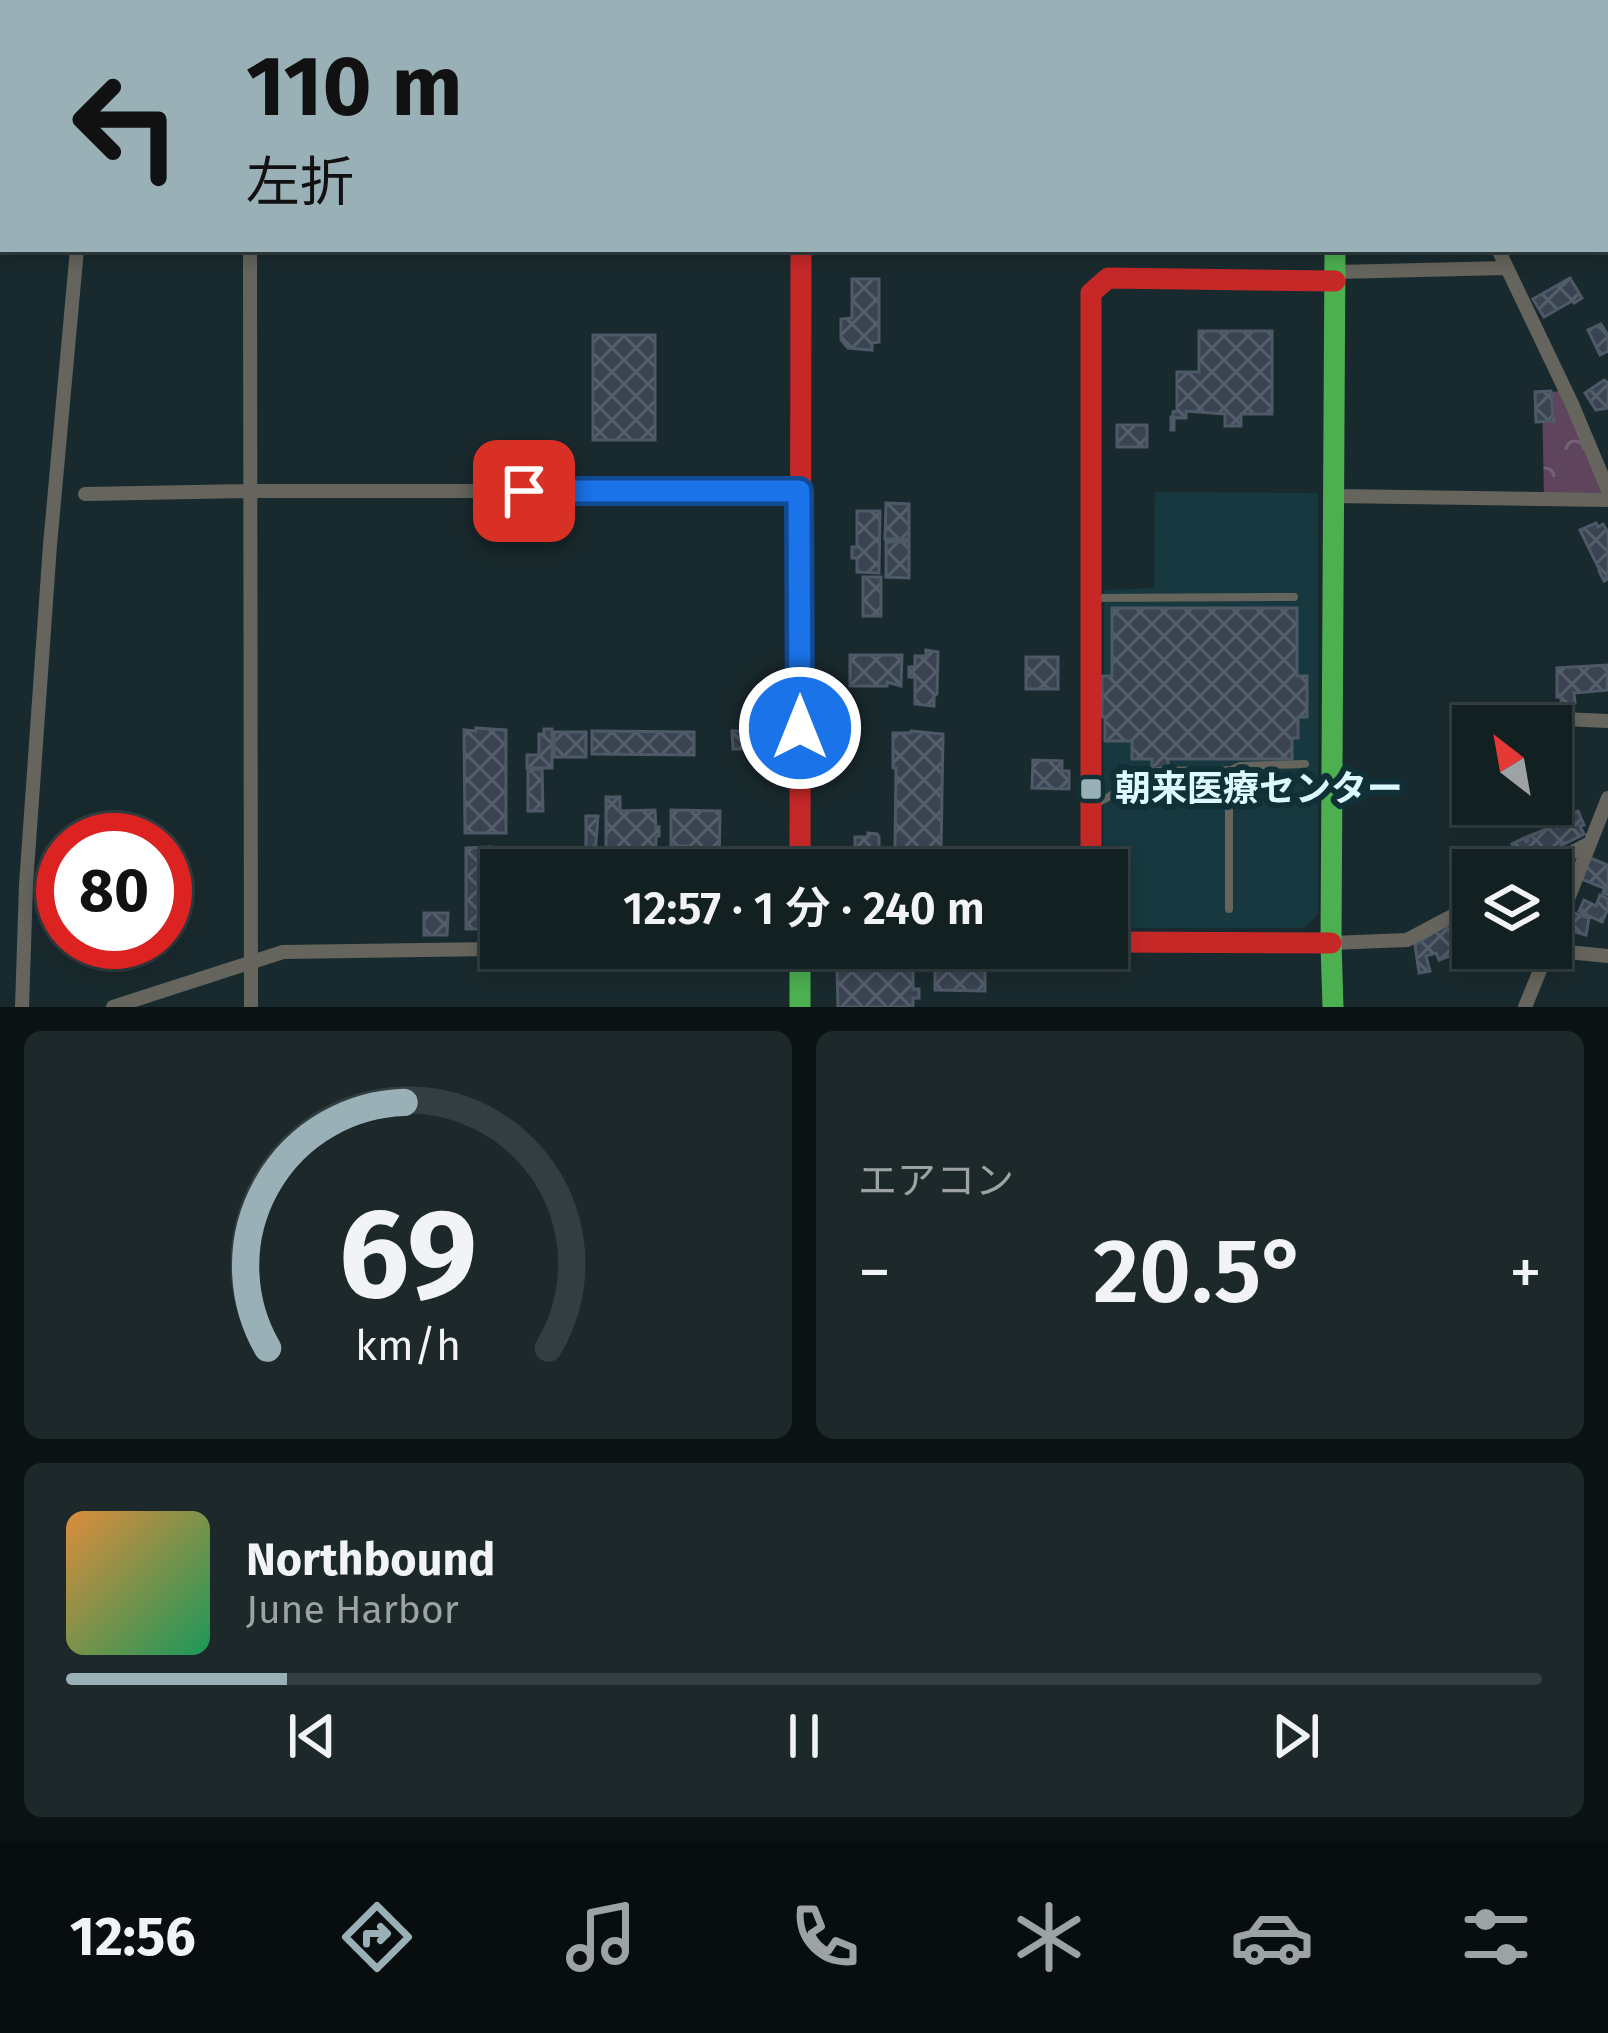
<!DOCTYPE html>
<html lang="ja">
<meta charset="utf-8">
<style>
:root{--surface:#132022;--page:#1c282a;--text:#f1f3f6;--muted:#9da3a5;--line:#323e40;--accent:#98b0b6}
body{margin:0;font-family:"Fira Sans","Noto Sans JP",sans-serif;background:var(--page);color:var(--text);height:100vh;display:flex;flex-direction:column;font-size:45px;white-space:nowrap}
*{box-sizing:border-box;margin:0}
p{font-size:39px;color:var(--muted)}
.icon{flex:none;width:66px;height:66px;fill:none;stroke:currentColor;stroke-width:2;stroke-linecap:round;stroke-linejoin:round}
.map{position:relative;height:1007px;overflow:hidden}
.details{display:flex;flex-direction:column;gap:24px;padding:24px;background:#0a1213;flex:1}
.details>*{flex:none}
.hud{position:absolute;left:0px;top:0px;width:1608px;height:252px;box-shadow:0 6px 18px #0003,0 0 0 3px var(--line);background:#98b0b6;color:#111;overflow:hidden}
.needle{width:78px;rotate:329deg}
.buttons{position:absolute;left:1452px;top:705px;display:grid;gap:24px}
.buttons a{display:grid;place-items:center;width:120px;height:120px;border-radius:0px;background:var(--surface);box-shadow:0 6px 18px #0003,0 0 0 3px var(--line);font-size:60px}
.speed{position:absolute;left:36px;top:813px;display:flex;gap:24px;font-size:60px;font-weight:700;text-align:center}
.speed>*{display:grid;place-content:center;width:156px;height:156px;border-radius:50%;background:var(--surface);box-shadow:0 6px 18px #0003,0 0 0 3px var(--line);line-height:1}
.speed .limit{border:18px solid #d22;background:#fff;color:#111}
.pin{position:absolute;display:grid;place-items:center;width:102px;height:102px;color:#fff;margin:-51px;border-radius:24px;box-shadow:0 6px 18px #0006}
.me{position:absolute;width:132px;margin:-66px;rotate:0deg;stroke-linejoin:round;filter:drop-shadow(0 0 9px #0008)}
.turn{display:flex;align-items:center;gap:42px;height:252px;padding:0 48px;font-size:54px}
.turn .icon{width:156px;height:156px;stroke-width:2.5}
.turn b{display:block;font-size:84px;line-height:102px}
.big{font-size:90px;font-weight:600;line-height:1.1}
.details .widget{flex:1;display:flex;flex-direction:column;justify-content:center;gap:18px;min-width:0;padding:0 42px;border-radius:18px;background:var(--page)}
.details .dial{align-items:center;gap:0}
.dial svg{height:312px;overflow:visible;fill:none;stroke:var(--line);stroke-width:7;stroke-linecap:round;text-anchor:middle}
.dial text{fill:var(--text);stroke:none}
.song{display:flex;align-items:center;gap:36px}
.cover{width:144px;height:144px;border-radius:18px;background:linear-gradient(135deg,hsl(30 70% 55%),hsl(150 70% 35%))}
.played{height:12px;border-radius:6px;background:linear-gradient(90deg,var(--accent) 15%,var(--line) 15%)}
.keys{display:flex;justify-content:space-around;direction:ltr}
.heat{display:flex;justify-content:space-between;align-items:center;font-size:66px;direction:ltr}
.details .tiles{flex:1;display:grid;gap:24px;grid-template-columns:1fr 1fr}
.widget:last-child{grid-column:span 2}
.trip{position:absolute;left:480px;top:849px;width:648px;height:120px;border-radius:0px;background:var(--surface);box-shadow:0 6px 18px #0003,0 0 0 3px var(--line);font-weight:600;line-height:120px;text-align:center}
.menu{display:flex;height:192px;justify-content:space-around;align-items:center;background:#080d0e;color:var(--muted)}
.menu .icon{width:84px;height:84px}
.menu .current{color:var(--accent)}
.menu b{font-size:54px;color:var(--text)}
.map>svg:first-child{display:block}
</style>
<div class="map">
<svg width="1608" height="1007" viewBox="0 0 1608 1007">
<defs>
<pattern id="forest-crowns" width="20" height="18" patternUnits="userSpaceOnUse" patternTransform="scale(3)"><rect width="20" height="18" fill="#5f445d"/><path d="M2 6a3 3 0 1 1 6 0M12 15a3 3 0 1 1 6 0" fill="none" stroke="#766075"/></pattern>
<pattern id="building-cross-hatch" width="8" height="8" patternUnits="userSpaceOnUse" patternTransform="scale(3)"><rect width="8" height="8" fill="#394351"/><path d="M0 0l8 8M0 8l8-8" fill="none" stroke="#555f6b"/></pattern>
</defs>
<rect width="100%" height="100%" fill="#192a2e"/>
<path fill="#16383e" d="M 1155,492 L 1318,493 L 1318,914 L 1304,928 L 1111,928 L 1107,923 L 1107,870 L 1103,870 L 1104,590 L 1154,588 Z"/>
<path fill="url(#forest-crowns)" d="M 1559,391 L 1608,500 L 1544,498 L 1542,394 Z"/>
<path fill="url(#building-cross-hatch)" stroke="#4e5967" stroke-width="3" d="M 1570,278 L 1582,298 L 1574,303 L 1572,301 L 1544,317 L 1533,299 Z
M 852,279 L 879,279 L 879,342 L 872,343 L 872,350 L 848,348 L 841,340 L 841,319 L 852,318 Z
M 1601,324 L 1608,335 L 1608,351 L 1600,355 L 1588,330 Z
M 1199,331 L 1272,331 L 1272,414 L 1241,414 L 1241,426 L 1225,426 L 1225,414 L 1186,411 L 1186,418 L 1174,418 L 1174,430 L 1171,430 L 1171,417 L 1173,417 L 1173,412 L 1177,411 L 1177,372 L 1199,372 Z
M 593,335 L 655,335 L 655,440 L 593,440 Z
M 1604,380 L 1608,383 L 1608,408 L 1596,410 L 1585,393 Z
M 1551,391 L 1553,421 L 1536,422 L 1535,392 Z
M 1117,425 L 1147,425 L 1147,447 L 1117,447 Z
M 886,503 L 909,504 L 909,539 L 885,539 Z
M 857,511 L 880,511 L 879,573 L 857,572 L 857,558 L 852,558 L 852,547 L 857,547 Z
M 1596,523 L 1598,527 L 1603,524 L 1608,532 L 1608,579 L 1604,581 L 1599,571 L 1602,568 L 1599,569 L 1580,530 Z
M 886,542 L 909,542 L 909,578 L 886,577 Z
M 863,577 L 881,577 L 881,616 L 863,616 Z
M 1112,608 L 1297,608 L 1297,676 L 1307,676 L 1307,717 L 1298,717 L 1298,738 L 1292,738 L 1292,759 L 1168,759 L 1168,782 L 1152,782 L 1152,759 L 1132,759 L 1132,741 L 1105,741 L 1105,717 L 1102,717 L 1102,676 L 1112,676 Z
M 926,650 L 938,652 L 937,694 L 934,696 L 934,706 L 915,704 L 915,677 L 909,677 L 909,667 L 915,667 L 915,656 L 926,656 Z
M 850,655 L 902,655 L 901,686 L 887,682 L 887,686 L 850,686 Z
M 1026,657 L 1058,657 L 1058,689 L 1026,689 Z
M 1608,665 L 1607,690 L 1574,693 L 1575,703 L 1561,704 L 1561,697 L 1557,697 L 1557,668 Z
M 476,728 L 506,730 L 506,833 L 465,833 L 464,730 L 476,731 Z
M 544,729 L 552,729 L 552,768 L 527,768 L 527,755 L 539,755 L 539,734 L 544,734 Z
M 777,730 L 777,749 L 733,749 L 732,731 Z
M 592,731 L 694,732 L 694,755 L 592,754 Z
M 911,731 L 943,734 L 941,850 L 895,850 L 896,768 L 893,768 L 893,733 L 910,733 Z
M 554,732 L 586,732 L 586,757 L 554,757 Z
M 1033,760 L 1062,761 L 1062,771 L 1069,771 L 1069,789 L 1032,788 Z
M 542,769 L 543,811 L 528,811 L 528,770 Z
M 606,797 L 620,797 L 620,811 L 655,810 L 656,828 L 659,827 L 659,836 L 656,837 L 656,854 L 606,852 Z
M 671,810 L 720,811 L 719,870 L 688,870 L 688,846 L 671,846 Z
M 1578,811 L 1584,825 L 1580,826 L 1584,834 L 1564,844 L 1560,842 L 1562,846 L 1539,858 L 1521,864 L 1512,844 L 1524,838 L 1526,842 L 1528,841 L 1527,837 L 1553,826 L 1556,827 L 1554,822 Z
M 586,816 L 598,816 L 595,856 L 627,856 L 627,860 L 631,860 L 631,857 L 655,857 L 655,870 L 545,870 L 547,856 L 586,856 Z
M 868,833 L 877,834 L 879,837 L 879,870 L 855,870 L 855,837 L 868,837 Z
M 491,847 L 503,849 L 501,929 L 466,929 L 466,848 Z
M 1590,858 L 1608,865 L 1608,895 L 1603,893 L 1604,888 L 1581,879 Z
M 1600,895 L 1608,899 L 1608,909 L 1602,922 L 1579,911 L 1584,900 L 1596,906 Z
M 1571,912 L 1589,918 L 1586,935 L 1565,929 Z
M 424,913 L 448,913 L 447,935 L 424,935 Z
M 1465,922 L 1473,938 L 1473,947 L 1460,953 L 1449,930 Z
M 1442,927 L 1447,927 L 1458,953 L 1439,960 L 1436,953 L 1426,956 L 1430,971 L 1419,973 L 1415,945 Z
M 1493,948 L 1541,948 L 1535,964 L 1500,965 L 1500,957 L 1493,957 Z
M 913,969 L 913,989 L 919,989 L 919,998 L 913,998 L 913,1007 L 838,1007 L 837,970 Z
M 935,969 L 985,969 L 985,991 L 935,990 Z"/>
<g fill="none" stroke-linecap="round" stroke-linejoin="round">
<path stroke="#65655d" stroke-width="8" d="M 1092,598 L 1294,597
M 1231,770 L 1240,766 L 1305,764
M 1093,805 L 1158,771 L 1231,770 L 1229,804 L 1160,801 L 1149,791 L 1121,791
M 1229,909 L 1229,804"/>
<path stroke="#65655d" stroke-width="14" d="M 1349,0 L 1352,3
M 127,3 L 128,0
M 1337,3 L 1338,0
M 1443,3 L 1447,0
M 0,121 L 3,121
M 250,249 L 251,1007
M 1498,249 L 1572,404 L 1608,490
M 1335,272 L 1506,268
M 85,494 L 248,491 L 799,491
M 1334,496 L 1608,500
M 1540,718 L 1608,721
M 1539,870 L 1590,843
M 1551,942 L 1608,798
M 1331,943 L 1407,940 L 1473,905
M 1548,950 L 1608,956
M 22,1007 L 26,885 L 50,545 L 77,249
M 113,1007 L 283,952 L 564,948
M 1525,1007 L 1549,948"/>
<path stroke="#4caf50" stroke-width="21" d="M 251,3 L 252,0
M 800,948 L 800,1007
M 1333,1007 L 1331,943 L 1335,249"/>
<path stroke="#ffc107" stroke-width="21" d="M 808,0 L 808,3
M 874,948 L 896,948"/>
<path stroke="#c62828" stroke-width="21" d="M 800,870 L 801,249
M 1091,870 L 1091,293 L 1108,278 L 1335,281
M 1107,942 L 1331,943"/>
</g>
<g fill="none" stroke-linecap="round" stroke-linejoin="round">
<g stroke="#114b97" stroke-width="30">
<path id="route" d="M 524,491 L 799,491 L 800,728"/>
</g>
<use href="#route" stroke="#1a73e8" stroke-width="21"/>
</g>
<rect fill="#98b0b6" stroke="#103037" stroke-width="4.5" x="1079" y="777" width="24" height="24" rx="6"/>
<g text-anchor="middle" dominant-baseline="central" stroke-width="12" stroke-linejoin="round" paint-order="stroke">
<g font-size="36" font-weight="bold" fill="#ddf8ff" stroke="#103037" text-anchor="start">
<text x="1115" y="789">朝来医療センター</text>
</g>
</g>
</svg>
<div class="buttons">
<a><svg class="needle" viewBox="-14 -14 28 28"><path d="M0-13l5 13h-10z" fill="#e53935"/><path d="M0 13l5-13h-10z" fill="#9da3a5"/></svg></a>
<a><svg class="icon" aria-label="layers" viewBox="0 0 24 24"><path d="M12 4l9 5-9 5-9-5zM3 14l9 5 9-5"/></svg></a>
</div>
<div class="speed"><div class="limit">80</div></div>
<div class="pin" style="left:524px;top:491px;background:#d93025"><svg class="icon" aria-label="arrive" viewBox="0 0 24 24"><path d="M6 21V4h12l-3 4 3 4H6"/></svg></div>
<svg class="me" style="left:800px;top:728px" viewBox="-20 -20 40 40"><circle r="17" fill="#1a73e8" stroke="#fff" stroke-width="3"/><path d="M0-11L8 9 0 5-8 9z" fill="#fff"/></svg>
<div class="trip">12:57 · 1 分 · 240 m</div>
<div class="hud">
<div class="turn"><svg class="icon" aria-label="left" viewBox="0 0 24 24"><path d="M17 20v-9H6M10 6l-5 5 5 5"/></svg><div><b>110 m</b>左折</div></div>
</div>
</div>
<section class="details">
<div class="tiles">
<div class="widget dial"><svg viewBox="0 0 100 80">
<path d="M14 69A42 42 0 1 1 86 69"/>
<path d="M14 69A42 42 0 0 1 49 6" stroke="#98b0b6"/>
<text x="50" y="56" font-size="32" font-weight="700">69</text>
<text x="50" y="72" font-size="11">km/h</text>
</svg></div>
<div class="widget"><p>エアコン</p>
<div class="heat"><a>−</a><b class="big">20.5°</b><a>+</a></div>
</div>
<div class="widget">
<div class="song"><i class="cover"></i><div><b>Northbound</b><p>June Harbor</p></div></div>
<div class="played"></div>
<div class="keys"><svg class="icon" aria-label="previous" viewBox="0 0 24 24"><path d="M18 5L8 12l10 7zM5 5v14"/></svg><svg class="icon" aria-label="pause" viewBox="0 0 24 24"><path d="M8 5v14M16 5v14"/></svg><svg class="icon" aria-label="next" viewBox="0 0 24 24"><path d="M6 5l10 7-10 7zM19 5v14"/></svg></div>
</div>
</div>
</section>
<nav class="menu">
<b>12:56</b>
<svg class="icon current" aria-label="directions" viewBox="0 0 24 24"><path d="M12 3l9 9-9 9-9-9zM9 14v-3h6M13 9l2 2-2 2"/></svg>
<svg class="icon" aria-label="music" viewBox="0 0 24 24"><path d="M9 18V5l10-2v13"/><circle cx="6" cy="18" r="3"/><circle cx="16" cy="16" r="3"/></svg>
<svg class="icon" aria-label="phone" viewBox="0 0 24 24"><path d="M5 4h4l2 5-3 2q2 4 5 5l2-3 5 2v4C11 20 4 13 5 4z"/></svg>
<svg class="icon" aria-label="climate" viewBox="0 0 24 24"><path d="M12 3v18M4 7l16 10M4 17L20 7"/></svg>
<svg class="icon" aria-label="car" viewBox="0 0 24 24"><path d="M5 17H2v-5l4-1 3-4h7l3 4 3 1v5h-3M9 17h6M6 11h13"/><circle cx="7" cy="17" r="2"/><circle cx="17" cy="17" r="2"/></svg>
<svg class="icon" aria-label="filters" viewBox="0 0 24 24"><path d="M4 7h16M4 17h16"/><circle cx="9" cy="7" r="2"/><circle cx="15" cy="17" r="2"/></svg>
</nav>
